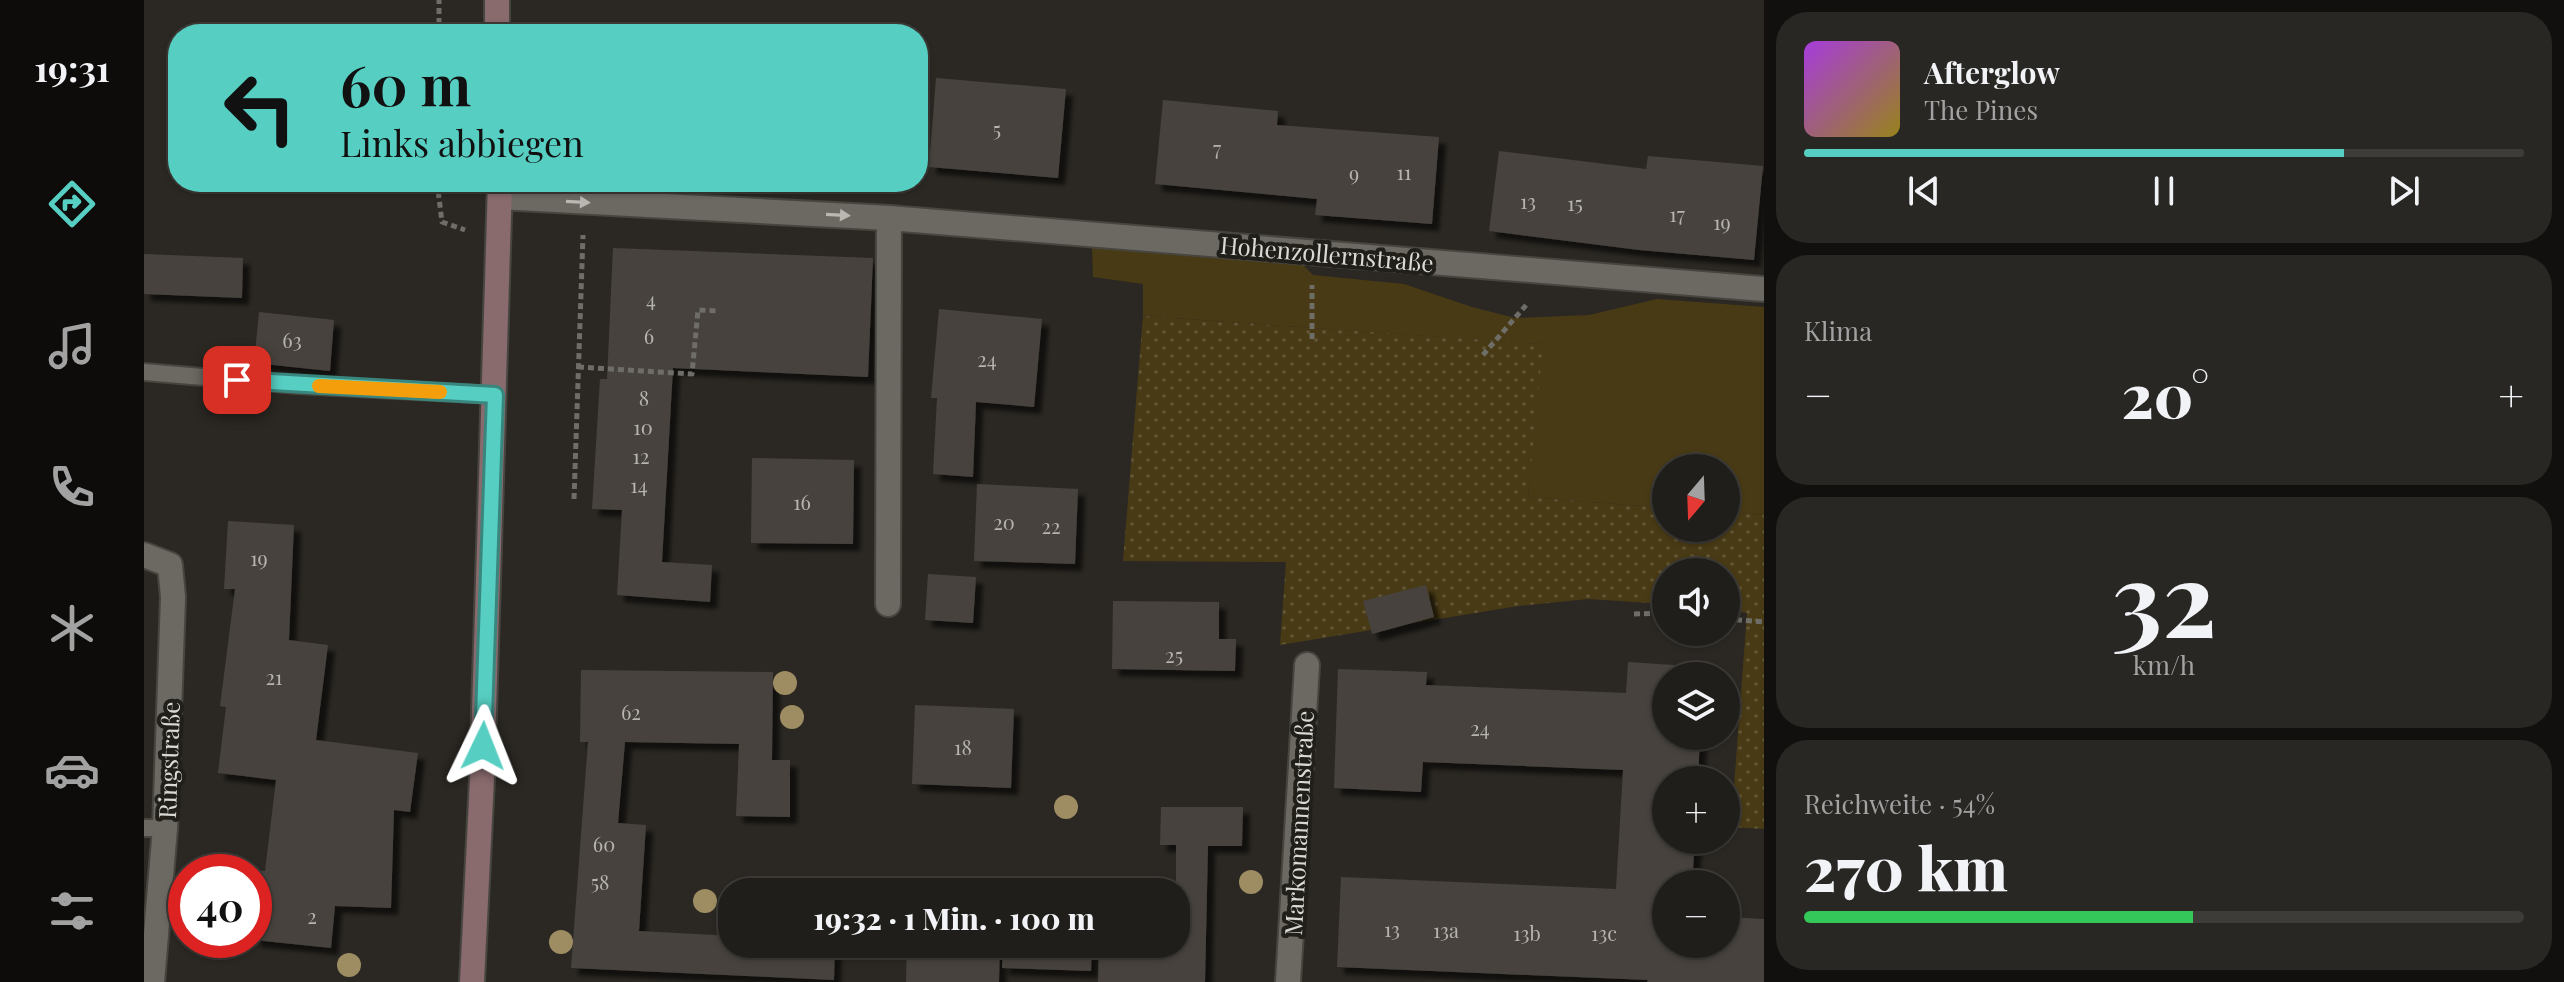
<!DOCTYPE html>
<html lang="de">
<meta charset="utf-8">
<style>
:root{--surface:#201e1a;--page:#282723;--text:#f1f3f6;--muted:#a2a2a2;--line:#3d3c39;--accent:#57cec2}
body{margin:0;font-family:"Playfair Display",serif;background:var(--page);color:var(--text);height:100vh;display:flex;flex-direction:column;font-size:30px;white-space:nowrap}
*{box-sizing:border-box;margin:0}
p{font-size:26px;color:var(--muted)}
.icon{flex:none;width:44px;height:44px;fill:none;stroke:currentColor;stroke-width:2;stroke-linecap:round;stroke-linejoin:round}
.map{position:relative;flex:1;overflow:hidden}
.panel{display:flex;flex-direction:column;gap:12px;padding:12px;background:#12100e;width:800px}
.panel>*{flex:none}
.hud{position:absolute;left:24px;top:24px;width:760px;height:168px;border-radius:32px;box-shadow:0 2px 6px #0004,0 0 0 2px var(--line);background:#57cec2;color:#111;overflow:hidden}
.needle{width:52px;rotate:199deg}
.fabs{position:absolute;left:1508px;top:454px;display:grid;gap:16px}
.fabs a{display:grid;place-items:center;width:88px;height:88px;border-radius:50%;background:var(--surface);box-shadow:0 2px 6px #0004,0 0 0 2px var(--line);font-size:40px}
.speed{position:absolute;left:24px;top:854px;display:flex;gap:16px;font-size:40px;font-weight:700;text-align:center}
.speed>*{display:grid;place-content:center;width:104px;height:104px;border-radius:50%;background:var(--surface);box-shadow:0 2px 6px #0004,0 0 0 2px var(--line);line-height:1}
.speed .limit{border:12px solid #d22;background:#fff;color:#111}
.pin{position:absolute;display:grid;place-items:center;width:68px;height:68px;color:#fff;margin:-34px;border-radius:16px;box-shadow:0 4px 12px #0006}
.me{position:absolute;width:88px;margin:-44px;rotate:2deg;stroke-linejoin:round;filter:drop-shadow(0 0 6px #0008)}
.turn{display:flex;align-items:center;gap:28px;height:168px;padding:0 40px;font-size:36px}
.turn .icon{width:104px;height:104px;stroke-width:2.5}
.turn b{display:block;font-size:56px;line-height:68px}
.big{font-size:60px;font-weight:800;line-height:1.1}
.panel .card{flex:1;display:flex;flex-direction:column;justify-content:center;gap:12px;min-width:0;padding:0 28px;border-radius:32px;background:var(--page)}
.panel .dial{align-items:center;gap:0}
.dial b{font-size:104px;line-height:1}
.song{display:flex;align-items:center;gap:24px}
.cover{width:96px;height:96px;border-radius:12px;background:linear-gradient(135deg,hsl(280 70% 55%),hsl(50 70% 35%))}
.played{height:8px;border-radius:4px;background:linear-gradient(90deg,var(--accent) 75%,var(--line) 75%)}
.keys{display:flex;justify-content:space-around;direction:ltr}
.heat{display:flex;justify-content:space-between;align-items:center;font-size:44px;direction:ltr}
.charge{height:12px;border-radius:6px;background:linear-gradient(90deg,#34c759 54%,var(--line) 0)}
.trip{position:absolute;left:574px;top:878px;width:472px;height:80px;border-radius:32px;background:var(--surface);box-shadow:0 2px 6px #0004,0 0 0 2px var(--line);font-weight:800;line-height:80px;text-align:center}
main{display:flex;flex:1;min-height:0}
.tab-bar{display:flex;flex-direction:column;width:144px;justify-content:space-around;align-items:center;background:#0d0c0a;color:var(--muted)}
.tab-bar .icon{width:56px;height:56px}
.tab-bar .current{color:var(--accent)}
.tab-bar b{font-size:36px;color:var(--text)}
.map>svg:first-child{display:block}
</style>
<main>
<nav class="tab-bar">
<b>19:31</b>
<svg class="icon current" aria-label="directions" viewBox="0 0 24 24"><path d="M12 3l9 9-9 9-9-9zM9 14v-3h6M13 9l2 2-2 2"/></svg>
<svg class="icon" aria-label="music" viewBox="0 0 24 24"><path d="M9 18V5l10-2v13"/><circle cx="6" cy="18" r="3"/><circle cx="16" cy="16" r="3"/></svg>
<svg class="icon" aria-label="phone" viewBox="0 0 24 24"><path d="M5 4h4l2 5-3 2q2 4 5 5l2-3 5 2v4C11 20 4 13 5 4z"/></svg>
<svg class="icon" aria-label="climate" viewBox="0 0 24 24"><path d="M12 3v18M4 7l16 10M4 17L20 7"/></svg>
<svg class="icon" aria-label="car" viewBox="0 0 24 24"><path d="M5 17H2v-5l4-1 3-4h7l3 4 3 1v5h-3M9 17h6M6 11h13"/><circle cx="7" cy="17" r="2"/><circle cx="17" cy="17" r="2"/></svg>
<svg class="icon" aria-label="filters" viewBox="0 0 24 24"><path d="M4 7h16M4 17h16"/><circle cx="9" cy="7" r="2"/><circle cx="15" cy="17" r="2"/></svg>
</nav>
<div class="map">
<svg width="1620" height="982" viewBox="0 0 1620 982">
<defs>
<pattern id="park-dots" width="8" height="8" patternUnits="userSpaceOnUse" patternTransform="scale(2)"><rect width="8" height="8" fill="#483a15"/><path d="M2 2h.1M6 6h.1" fill="none" stroke="#625636" stroke-width="1.8" stroke-linecap="round"/></pattern>
<filter id="shadow"><feDropShadow dx="7" dy="7" stdDeviation="2" flood-color="#0009"/></filter>
</defs>
<rect width="100%" height="100%" fill="#2b2823"/>
<path fill="#483a15" d="M 948,246 L 1156,262 L 1169,275 L 1260,284 L 1328,307 L 1371,318 L 1445,315 L 1513,299 L 1620,307 L 1620,515 L 1582,512 L 1582,468 L 1522,468 L 1522,508 L 1384,497 L 1398,344 L 999,316 L 999,284 L 949,277 Z"/>
<path fill="url(#park-dots)" d="M 999,316 L 1399,344 L 1384,497 L 1522,508 L 1522,528 L 1582,528 L 1582,512 L 1620,515 L 1620,829 L 1587,827 L 1603,613 L 1582,610 L 1582,572 L 1522,572 L 1522,604 L 1444,599 L 1374,606 L 1136,645 L 1142,562 L 979,561 Z"/>
<path fill="#46433d" filter="url(#shadow)" d="M 792,78 L 922,89 L 914,178 L 785,167 Z
M 1019,100 L 1134,111 L 1133,125 L 1295,137 L 1288,224 L 1171,215 L 1173,199 L 1011,184 Z
M 1355,151 L 1502,169 L 1504,156 L 1619,166 L 1610,260 L 1495,250 L 1345,231 Z
M 469,248 L 729,258 L 724,377 L 529,368 L 518,562 L 568,565 L 566,602 L 473,595 L 478,510 L 448,509 L 456,379 L 463,379 Z
M 0,254 L 99,258 L 98,298 L 0,294 Z
M 795,309 L 898,319 L 890,407 L 832,402 L 829,477 L 789,474 L 793,398 L 787,398 Z
M 115,312 L 190,320 L 186,371 L 110,363 Z
M 608,458 L 710,460 L 709,544 L 607,543 Z
M 833,484 L 934,489 L 931,564 L 830,561 Z
M 84,521 L 150,525 L 145,640 L 184,645 L 172,740 L 274,753 L 266,812 L 250,810 L 247,908 L 191,906 L 187,948 L 110,940 L 110,870 L 121,871 L 132,780 L 74,773 L 82,707 L 76,706 L 91,589 L 80,589 Z
M 784,574 L 832,577 L 829,623 L 781,620 Z
M 1282,585 L 1290,617 L 1228,634 L 1219,601 Z
M 969,601 L 1075,602 L 1075,639 L 1092,639 L 1091,671 L 968,669 Z
M 1484,662 L 1560,667 L 1559,676 L 1522,676 L 1522,736 L 1556,736 L 1554,780 L 1522,780 L 1522,840 L 1551,840 L 1548,884 L 1522,884 L 1522,944 L 1582,944 L 1582,917 L 1620,919 L 1620,982 L 1503,982 L 1504,980 L 1193,967 L 1197,877 L 1472,889 L 1479,770 L 1279,762 L 1277,792 L 1190,788 L 1194,669 L 1283,672 L 1282,685 L 1482,693 Z
M 437,670 L 629,672 L 628,760 L 646,760 L 646,817 L 592,816 L 595,744 L 481,742 L 474,823 L 502,825 L 495,931 L 588,936 L 588,944 L 691,944 L 690,980 L 427,968 L 444,742 L 436,742 Z
M 771,705 L 870,709 L 867,788 L 768,784 Z
M 1017,807 L 1099,807 L 1098,846 L 1064,846 L 1061,982 L 954,982 L 955,944 L 1032,944 L 1032,845 L 1016,845 Z
M 861,884 L 949,887 L 949,892 L 860,892 Z
M 763,944 L 856,944 L 855,982 L 762,982 Z
M 859,944 L 948,944 L 947,971 L 858,968 Z"/>
<g fill="none" stroke-linecap="round" stroke-linejoin="round">
<g stroke="#474540" stroke-width="20">
<path id="lane" d="M 0,372 L 154,385 L 351,395
M 0,828 L 21,828"/>
</g>
<g stroke="#474540" stroke-width="28">
<path id="street" d="M 356,197 L 745,218 L 1620,289
M 0,555 L 26,565 L 29,597 L 21,828 L 8,982
M 744,604 L 745,218
M 1144,982 L 1163,665"/>
</g>
<g stroke="#474540" stroke-width="28">
<path id="secondary" d="M 353,0 L 353,34
M 328,982 L 338,778 L 356,182"/>
</g>
<path stroke="#6f6d68" stroke-width="5" stroke-dasharray="6 4" stroke-linecap="butt" d="M 295,34 L 295,0
M 293,182 L 298,222 L 321,230
M 1168,339 L 1168,285
M 1339,355 L 1383,304
M 434,367 L 548,374 L 554,310 L 574,311
M 430,499 L 439,235
M 1490,614 L 1522,613
M 1582,619 L 1620,622"/>
<use href="#lane" stroke="#6c6963" stroke-width="16"/>
<use href="#street" stroke="#6c6963" stroke-width="24"/>
<use href="#secondary" stroke="#896a6d" stroke-width="24"/>
</g>
<g fill="#9e8d63">
<circle cx="641" cy="683" r="12"/>
<circle cx="648" cy="717" r="12"/>
<circle cx="922" cy="807" r="12"/>
<circle cx="1107" cy="882" r="12"/>
<circle cx="561" cy="901" r="12"/>
<circle cx="417" cy="942" r="12"/>
<circle cx="205" cy="965" r="12"/>
</g>
<defs><path id="oneway-solid" d="M-6-.8H1V-3.2L6.5 0L1 3.2V.8H-6Z" transform="scale(2)"/></defs>
<g fill="#bab7b3">
<use href="#oneway-solid" transform="translate(434 202) rotate(3)"/>
<use href="#oneway-solid" transform="translate(694 215) rotate(3)"/>
</g>
<g fill="none" stroke-linecap="round" stroke-linejoin="round">
<g stroke="#39867e" stroke-width="20">
<path id="route" d="M 93,380 L 351,395 L 339,746"/>
</g>
<use href="#route" stroke="#57cec2" stroke-width="14"/>
<path stroke="#f59e0b" stroke-width="14" d="M 175,386 L 296,392"/>
</g>
<g text-anchor="middle" dominant-baseline="central" stroke-width="8" stroke-linejoin="round" paint-order="stroke">
<g font-size="20" fill="#b6b4af">
<text x="853" y="128">5</text>
<text x="1073" y="147">7</text>
<text x="1260" y="171">11</text>
<text x="1210" y="172">9</text>
<text x="1384" y="200">13</text>
<text x="1431" y="202">15</text>
<text x="1533" y="213">17</text>
<text x="1578" y="221">19</text>
<text x="507" y="298">4</text>
<text x="505" y="335">6</text>
<text x="148" y="339">63</text>
<text x="843" y="358">24</text>
<text x="500" y="397">8</text>
<text x="499" y="426">10</text>
<text x="497" y="455">12</text>
<text x="495" y="484">14</text>
<text x="658" y="501">16</text>
<text x="860" y="521">20</text>
<text x="907" y="525">22</text>
<text x="115" y="557">19</text>
<text x="1030" y="654">25</text>
<text x="130" y="676">21</text>
<text x="487" y="711">62</text>
<text x="1336" y="727">24</text>
<text x="819" y="746">18</text>
<text x="460" y="843">60</text>
<text x="456" y="881">58</text>
<text x="168" y="915">2</text>
<text x="1248" y="928">13</text>
<text x="1302" y="929">13a</text>
<text x="1383" y="932">13b</text>
<text x="1460" y="932">13c</text>
</g>
<g font-size="24" fill="#dbd9d5" stroke="#211f19">
<text transform="translate(1183 253) rotate(5)">Hohenzollernstraße</text>
<text transform="translate(24 760) rotate(-88)">Ringstraße</text>
<text transform="translate(1154 823) rotate(-87)">Markomannenstraße</text>
</g>
</g>
</svg>
<div class="fabs">
<a><svg class="needle" viewBox="-14 -14 28 28"><path d="M0-13l5 13h-10z" fill="#e53935"/><path d="M0 13l5-13h-10z" fill="#a2a2a2"/></svg></a>
<a><svg class="icon" aria-label="sound" viewBox="0 0 24 24"><path d="M4 9h4l5-4v14l-5-4H4zM17 9q2 3 0 6"/></svg></a>
<a><svg class="icon" aria-label="layers" viewBox="0 0 24 24"><path d="M12 4l9 5-9 5-9-5zM3 14l9 5 9-5"/></svg></a>
<a>+</a>
<a>−</a>
</div>
<div class="speed"><div class="limit">40</div></div>
<div class="pin" style="left:93px;top:380px;background:#d93025"><svg class="icon" aria-label="arrive" viewBox="0 0 24 24"><path d="M6 21V4h12l-3 4 3 4H6"/></svg></div>
<svg class="me" style="left:339px;top:746px" viewBox="-20 -20 40 40"><path d="M0-17L14 15 0 8-14 15z" fill="#57cec2" stroke="#fff" stroke-width="4"/></svg>
<div class="trip">19:32 · 1 Min. · 100 m</div>
<div class="hud">
<div class="turn"><svg class="icon" aria-label="left" viewBox="0 0 24 24"><path d="M17 20v-9H6M10 6l-5 5 5 5"/></svg><div><b>60 m</b>Links abbiegen</div></div>
</div>
</div>
<section class="panel">
<div class="card">
<div class="song"><i class="cover"></i><div><b>Afterglow</b><p>The Pines</p></div></div>
<div class="played"></div>
<div class="keys"><svg class="icon" aria-label="previous" viewBox="0 0 24 24"><path d="M18 5L8 12l10 7zM5 5v14"/></svg><svg class="icon" aria-label="pause" viewBox="0 0 24 24"><path d="M8 5v14M16 5v14"/></svg><svg class="icon" aria-label="next" viewBox="0 0 24 24"><path d="M6 5l10 7-10 7zM19 5v14"/></svg></div>
</div>
<div class="card"><p>Klima</p>
<div class="heat"><a>−</a><b class="big">20°</b><a>+</a></div>
</div>
<div class="card dial"><b>32</b><p>km/h</p></div>
<div class="card"><p>Reichweite · 54%</p><b class="big">270 km</b><div class="charge"></div></div>
</section>
</main>
